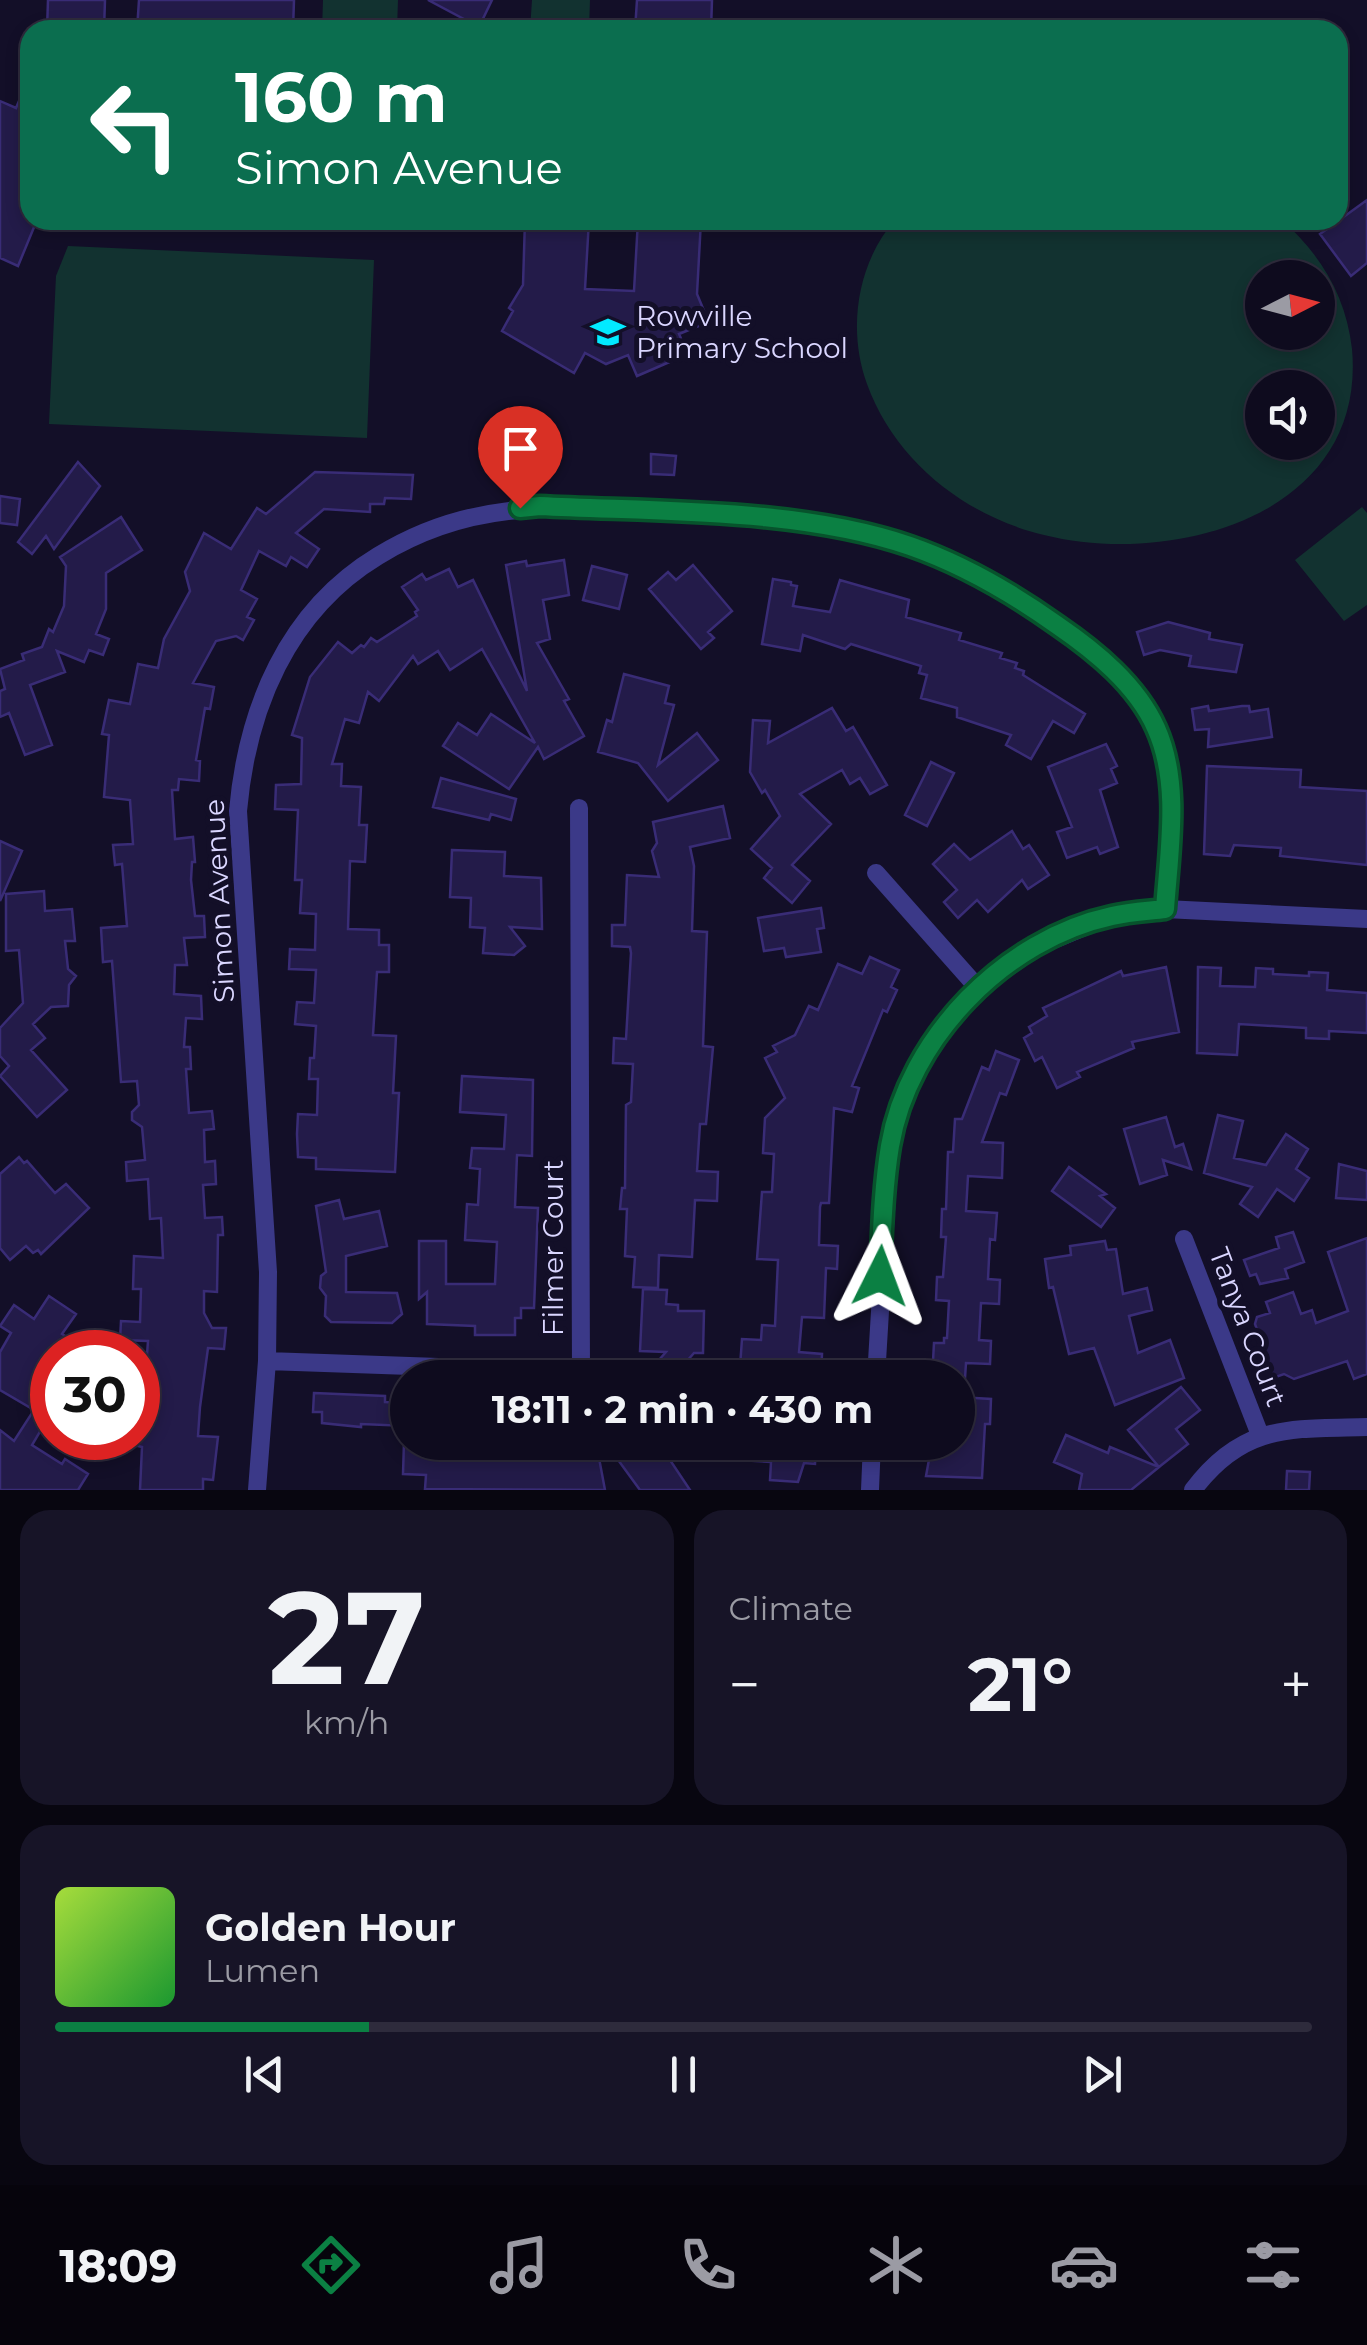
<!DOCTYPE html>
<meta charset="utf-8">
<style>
:root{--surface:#0e0b1e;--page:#171427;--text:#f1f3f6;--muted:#9b9ba4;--line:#2e2b3c;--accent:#0b8043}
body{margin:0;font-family:Montserrat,sans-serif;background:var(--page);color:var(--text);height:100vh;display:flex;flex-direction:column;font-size:38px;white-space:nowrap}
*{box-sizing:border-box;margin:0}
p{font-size:32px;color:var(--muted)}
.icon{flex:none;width:55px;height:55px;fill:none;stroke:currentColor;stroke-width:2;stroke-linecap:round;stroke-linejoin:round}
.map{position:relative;height:1490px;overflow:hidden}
.details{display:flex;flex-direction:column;gap:20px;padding:20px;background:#080610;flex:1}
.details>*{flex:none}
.hud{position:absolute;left:20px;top:20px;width:1328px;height:210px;border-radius:30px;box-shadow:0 5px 15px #0003,0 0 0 2px var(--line);background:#0b6e4f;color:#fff;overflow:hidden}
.needle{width:65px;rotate:84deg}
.controls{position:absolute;left:1245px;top:260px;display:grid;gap:20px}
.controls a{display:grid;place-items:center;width:90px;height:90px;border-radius:50%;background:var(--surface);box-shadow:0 5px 15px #0003,0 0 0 2px var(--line);font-size:50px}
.speed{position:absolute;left:30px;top:1330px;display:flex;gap:20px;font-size:50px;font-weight:700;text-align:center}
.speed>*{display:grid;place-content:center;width:130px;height:130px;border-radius:50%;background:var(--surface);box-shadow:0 5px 15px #0003,0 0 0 2px var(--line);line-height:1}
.speed .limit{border:15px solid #d22;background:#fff;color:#111}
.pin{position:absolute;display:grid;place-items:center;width:85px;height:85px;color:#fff;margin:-102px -42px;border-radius:50% 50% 50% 0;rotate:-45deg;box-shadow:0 0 10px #0007}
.pin .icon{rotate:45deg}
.me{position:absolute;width:110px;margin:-55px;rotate:3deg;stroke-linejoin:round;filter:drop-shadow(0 0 8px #0008)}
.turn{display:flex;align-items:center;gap:35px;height:210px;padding:0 50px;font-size:45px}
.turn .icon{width:130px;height:130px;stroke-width:2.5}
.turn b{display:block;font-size:70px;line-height:85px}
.big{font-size:75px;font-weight:700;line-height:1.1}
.details .widget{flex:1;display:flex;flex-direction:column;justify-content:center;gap:15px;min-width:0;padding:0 35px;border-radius:30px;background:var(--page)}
.details .dial{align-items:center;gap:0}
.dial b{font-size:130px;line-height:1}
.song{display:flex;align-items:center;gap:30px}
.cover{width:120px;height:120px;border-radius:15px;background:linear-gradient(135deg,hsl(80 70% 55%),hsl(130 70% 35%))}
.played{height:10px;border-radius:5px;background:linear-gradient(90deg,var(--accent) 25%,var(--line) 25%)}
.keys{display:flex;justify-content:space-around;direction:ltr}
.heat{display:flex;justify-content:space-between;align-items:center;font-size:55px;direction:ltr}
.details .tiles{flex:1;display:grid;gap:20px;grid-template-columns:1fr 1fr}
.widget:last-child{grid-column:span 2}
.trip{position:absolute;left:390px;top:1360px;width:585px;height:100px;border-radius:50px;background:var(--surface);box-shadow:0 5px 15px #0003,0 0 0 2px var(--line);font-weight:700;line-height:100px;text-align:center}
.tab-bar{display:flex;height:160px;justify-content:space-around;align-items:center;background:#06040c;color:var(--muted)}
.tab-bar .icon{width:70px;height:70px}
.tab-bar .on{color:var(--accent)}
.tab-bar b{font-size:45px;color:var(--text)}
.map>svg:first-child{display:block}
</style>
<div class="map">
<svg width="1367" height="1490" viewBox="0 0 1367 1490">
<rect width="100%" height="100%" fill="#130f28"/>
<path fill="#123230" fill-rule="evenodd" d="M 323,0 L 398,0 L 397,30 L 322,30 Z
M 532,0 L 590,0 L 589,30 L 530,30 Z
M 895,220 L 1282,220 C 1321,255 1346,296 1352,349 C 1367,516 1172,567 1044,535 C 965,516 895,461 867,384 C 847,330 857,263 895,220 ZM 1262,278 L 1318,278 L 1318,332 L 1262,332 ZM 1262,388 L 1318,388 L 1318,442 L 1262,442 Z
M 68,246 L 374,260 L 367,438 L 49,424 L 56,276 Z
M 1362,507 L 1367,513 L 1367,605 L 1344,621 L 1295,560 Z"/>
<path fill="#231b49" stroke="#392c76" stroke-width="2.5" d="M 48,0 L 105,0 L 104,30 L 47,30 Z
M 139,0 L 294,0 L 293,30 L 137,30 Z
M 428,0 L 492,0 L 479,27 Z
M 637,0 L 712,0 L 711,30 L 635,30 Z
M 30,75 L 30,220 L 37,220 L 18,266 L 0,258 L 0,101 L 16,108 Z
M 1367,200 L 1367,263 L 1351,276 L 1320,234 Z
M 525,220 L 589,220 L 585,289 L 634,291 L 638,220 L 701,220 L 697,294 L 707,318 L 699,321 L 701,325 L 679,334 L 688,354 L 637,376 L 628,355 L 606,364 L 585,353 L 574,373 L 502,331 L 513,311 L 509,308 L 523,285 Z
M 651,454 L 676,456 L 674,475 L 651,474 Z
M 78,462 L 100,486 L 54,549 L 46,536 L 32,554 L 18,542 Z
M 315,472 L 413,475 L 411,499 L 385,498 L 384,504 L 370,504 L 370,512 L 324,509 L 296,533 L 319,549 L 307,567 L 291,557 L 286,566 L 259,551 L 241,590 L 257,599 L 247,617 L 254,620 L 243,640 L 236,636 L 216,641 L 193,683 L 214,687 L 210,709 L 205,708 L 196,760 L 200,761 L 199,781 L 179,779 L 178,790 L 172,790 L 175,839 L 193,837 L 195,862 L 192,862 L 191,880 L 195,916 L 204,916 L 205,937 L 184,938 L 187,965 L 175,965 L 174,994 L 201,996 L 202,1019 L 186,1018 L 184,1047 L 190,1047 L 191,1069 L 186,1069 L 189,1113 L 212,1111 L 214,1129 L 204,1130 L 205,1162 L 215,1161 L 216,1184 L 203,1185 L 205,1218 L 222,1217 L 223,1235 L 218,1235 L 217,1292 L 204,1291 L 204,1313 L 212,1328 L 226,1328 L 224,1349 L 208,1348 L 200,1407 L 198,1436 L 218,1437 L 213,1480 L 203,1479 L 203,1490 L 140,1490 L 142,1447 L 138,1446 L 138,1409 L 143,1409 L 148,1341 L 120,1340 L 121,1321 L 140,1322 L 141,1289 L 133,1289 L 134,1256 L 163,1258 L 161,1218 L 150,1219 L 148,1179 L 127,1181 L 126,1162 L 145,1160 L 142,1127 L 132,1120 L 132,1112 L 139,1105 L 137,1081 L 121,1082 L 112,961 L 103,962 L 101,928 L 127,926 L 122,864 L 115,865 L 113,845 L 133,844 L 130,800 L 104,797 L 109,735 L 102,734 L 109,700 L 130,704 L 138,664 L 158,668 L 164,639 L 190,591 L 185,572 L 204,533 L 231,549 L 257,508 L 266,514 Z
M 0,496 L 20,499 L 17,525 L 0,523 Z
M 121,517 L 142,550 L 106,573 L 106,609 L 96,634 L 109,639 L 103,655 L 89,650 L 84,662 L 57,651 L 65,672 L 30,685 L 52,745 L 25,755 L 9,713 L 0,717 L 0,691 L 5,689 L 0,669 L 24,660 L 22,654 L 42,647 L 49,629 L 53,632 L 64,606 L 66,566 L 60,557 Z
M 564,560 L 569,595 L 543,600 L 550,639 L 537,643 L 569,699 L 564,701 L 584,736 L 544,759 L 538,747 L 509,789 L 443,746 L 458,723 L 477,735 L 491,714 L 535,743 L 482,649 L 450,670 L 438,651 L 418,664 L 413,656 L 379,701 L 368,692 L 359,723 L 345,719 L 332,764 L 342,764 L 341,786 L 361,787 L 359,825 L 367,825 L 365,862 L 350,861 L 348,929 L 379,930 L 379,945 L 389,945 L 389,972 L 377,972 L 373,1035 L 396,1036 L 393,1093 L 399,1093 L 395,1172 L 316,1169 L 316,1158 L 298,1157 L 297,1134 L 298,1114 L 317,1115 L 318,1079 L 309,1079 L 310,1058 L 314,1058 L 316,1026 L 295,1024 L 297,1002 L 314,1003 L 316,970 L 289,969 L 290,949 L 315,950 L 316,914 L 300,913 L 302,880 L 295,880 L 298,810 L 275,809 L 276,785 L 301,784 L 302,738 L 292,735 L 310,677 L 338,642 L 352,653 L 361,645 L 364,647 L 371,638 L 377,642 L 417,616 L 415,612 L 418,610 L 402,587 L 422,574 L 426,580 L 449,569 L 458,587 L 473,580 L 527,691 L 506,565 L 526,561 L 527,566 Z
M 693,565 L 732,611 L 708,632 L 714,638 L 701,649 L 649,589 L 668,572 L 676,580 Z
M 592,566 L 627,575 L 619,609 L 583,600 Z
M 773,579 L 791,582 L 791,585 L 797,586 L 793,606 L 830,612 L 840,580 L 909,600 L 906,617 L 961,633 L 959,640 L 1002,653 L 1000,658 L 1017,663 L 1015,668 L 1024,671 L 1023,675 L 1085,714 L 1074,733 L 1053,721 L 1031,759 L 1006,745 L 1011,735 L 957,717 L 957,708 L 921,698 L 927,675 L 919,673 L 921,666 L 851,644 L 845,649 L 803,635 L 800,651 L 762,644 Z
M 1168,622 L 1210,633 L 1209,639 L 1242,645 L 1236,672 L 1189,666 L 1191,656 L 1160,650 L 1144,655 L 1137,632 Z
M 624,674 L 669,686 L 665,703 L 674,705 L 658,765 L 697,733 L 718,760 L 668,801 L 638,763 L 598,752 L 607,720 L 612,722 Z
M 1208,706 L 1209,711 L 1242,706 L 1249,706 L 1250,712 L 1268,709 L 1272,737 L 1208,747 L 1209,729 L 1195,730 L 1192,709 Z
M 832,708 L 846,731 L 853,727 L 887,785 L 870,794 L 860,778 L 850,784 L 842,770 L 800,794 L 831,824 L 792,865 L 810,881 L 792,903 L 764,878 L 772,868 L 751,849 L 780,816 L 765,790 L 762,793 L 750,772 L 753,720 L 770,721 L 768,743 Z
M 1106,744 L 1117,766 L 1111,769 L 1117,783 L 1100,790 L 1118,847 L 1100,854 L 1097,847 L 1067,858 L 1057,832 L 1072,827 L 1048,767 Z
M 931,762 L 954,773 L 927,826 L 905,815 Z
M 1207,766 L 1301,770 L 1300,787 L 1367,791 L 1367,865 L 1280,856 L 1281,848 L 1234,845 L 1230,856 L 1204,854 Z
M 441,778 L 516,799 L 511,820 L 491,814 L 489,820 L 433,807 Z
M 723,806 L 730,838 L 690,847 L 694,866 L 692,931 L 707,932 L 703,1046 L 713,1047 L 706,1124 L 700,1124 L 697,1171 L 718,1172 L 717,1201 L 695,1200 L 692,1257 L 659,1255 L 658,1288 L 633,1287 L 635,1257 L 625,1256 L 627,1209 L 620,1209 L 622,1188 L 625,1188 L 626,1105 L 631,1102 L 633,1064 L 613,1063 L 614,1038 L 626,1039 L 631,953 L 630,947 L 612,946 L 612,925 L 625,925 L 627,875 L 659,877 L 652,851 L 657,843 L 653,822 Z
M 1012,831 L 1023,849 L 1029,845 L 1049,875 L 1028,889 L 1022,880 L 988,912 L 977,900 L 958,918 L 944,902 L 957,890 L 933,864 L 954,844 L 970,860 Z
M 0,841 L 22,851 L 0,901 Z
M 452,850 L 505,852 L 504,876 L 541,878 L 542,929 L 510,927 L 525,946 L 514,955 L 483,953 L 485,928 L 470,927 L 471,898 L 450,897 Z
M 44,891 L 45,911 L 72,909 L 75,941 L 65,941 L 68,969 L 76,976 L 69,985 L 68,1006 L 51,1007 L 33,1024 L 45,1038 L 31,1050 L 67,1090 L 37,1117 L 0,1076 L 9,1066 L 0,1056 L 0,1028 L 23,1003 L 19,950 L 6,951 L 6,894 Z
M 821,908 L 824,928 L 817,929 L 821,952 L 786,957 L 784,948 L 764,951 L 758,918 Z
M 870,957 L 899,970 L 891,987 L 897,990 L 887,1012 L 883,1010 L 852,1086 L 859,1088 L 852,1112 L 834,1108 L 829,1203 L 821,1203 L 820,1207 L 819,1245 L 838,1246 L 837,1269 L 826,1268 L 824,1318 L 802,1317 L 799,1352 L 822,1354 L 821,1375 L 740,1367 L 742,1339 L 761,1340 L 762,1325 L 775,1326 L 778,1260 L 757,1259 L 762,1192 L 772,1192 L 774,1154 L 763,1153 L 765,1118 L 785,1098 L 765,1058 L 777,1052 L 773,1046 L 795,1035 L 809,1006 L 818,1010 L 838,964 L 862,974 Z
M 1166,967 L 1179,1032 L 1132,1042 L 1134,1048 L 1077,1072 L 1080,1077 L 1057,1088 L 1042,1057 L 1035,1061 L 1024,1038 L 1032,1033 L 1029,1027 L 1047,1016 L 1043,1008 L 1121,971 L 1123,976 Z
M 1198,967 L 1221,968 L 1220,986 L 1255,987 L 1256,968 L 1273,969 L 1273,974 L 1309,976 L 1309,972 L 1328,973 L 1327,990 L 1367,993 L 1367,1033 L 1329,1031 L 1329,1039 L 1306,1038 L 1306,1028 L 1239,1024 L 1237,1055 L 1197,1053 Z
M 996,1051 L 1019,1060 L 1006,1095 L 1000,1093 L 982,1142 L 1003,1143 L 1002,1178 L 968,1176 L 966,1211 L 997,1213 L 995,1240 L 990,1239 L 988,1279 L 1000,1280 L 999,1304 L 981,1303 L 979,1340 L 991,1341 L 990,1364 L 966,1363 L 965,1378 L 937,1378 L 938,1361 L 933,1361 L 934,1343 L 944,1343 L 944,1338 L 947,1338 L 949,1301 L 936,1300 L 937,1277 L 943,1277 L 946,1237 L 941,1237 L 942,1209 L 946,1209 L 948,1152 L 953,1152 L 955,1119 L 962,1119 L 982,1067 L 989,1070 Z
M 462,1076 L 533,1080 L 532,1156 L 517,1155 L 515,1207 L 538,1208 L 534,1308 L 521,1308 L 521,1318 L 515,1318 L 515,1335 L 475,1335 L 475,1326 L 427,1324 L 427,1292 L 419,1299 L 419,1241 L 446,1241 L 446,1284 L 495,1284 L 497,1242 L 465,1240 L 467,1204 L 478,1205 L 480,1169 L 470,1168 L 472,1148 L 504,1149 L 506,1115 L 460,1112 Z
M 1218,1115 L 1243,1121 L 1234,1158 L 1266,1165 L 1286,1134 L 1308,1149 L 1296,1169 L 1309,1178 L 1294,1201 L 1277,1189 L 1258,1217 L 1240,1204 L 1252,1187 L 1204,1173 Z
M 1166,1117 L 1175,1147 L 1183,1144 L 1191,1169 L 1163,1160 L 1167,1175 L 1140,1184 L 1124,1129 Z
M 19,1157 L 24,1163 L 27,1161 L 55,1193 L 66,1184 L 89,1208 L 41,1254 L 38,1250 L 33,1253 L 26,1246 L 10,1260 L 0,1248 L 0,1174 Z
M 1339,1164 L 1367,1171 L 1367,1200 L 1336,1198 Z
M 1069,1167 L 1106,1194 L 1100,1196 L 1115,1208 L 1101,1227 L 1052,1191 Z
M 339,1200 L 344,1219 L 379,1211 L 387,1246 L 346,1256 L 346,1292 L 397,1293 L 402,1314 L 392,1323 L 331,1322 L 325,1316 L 326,1296 L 320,1288 L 321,1276 L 326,1272 L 316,1206 Z
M 1293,1232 L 1304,1262 L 1285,1269 L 1288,1278 L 1260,1284 L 1256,1274 L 1250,1276 L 1244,1260 L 1279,1248 L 1276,1237 Z
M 1367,1238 L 1367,1374 L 1354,1379 L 1347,1361 L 1294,1379 L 1284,1374 L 1273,1378 L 1255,1324 L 1257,1317 L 1270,1313 L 1266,1302 L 1293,1292 L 1301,1314 L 1312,1310 L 1316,1323 L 1348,1311 L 1328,1252 Z
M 1105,1241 L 1107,1250 L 1116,1249 L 1123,1294 L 1147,1288 L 1152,1310 L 1129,1316 L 1138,1353 L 1170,1340 L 1184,1378 L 1115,1405 L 1094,1348 L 1069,1354 L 1053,1287 L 1049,1288 L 1045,1259 L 1071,1255 L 1070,1246 Z
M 643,1289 L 667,1290 L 666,1304 L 678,1305 L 678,1311 L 704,1311 L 703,1353 L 694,1353 L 672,1378 L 643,1378 L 666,1352 L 640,1351 Z
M 49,1296 L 76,1314 L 62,1334 L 91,1352 L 52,1352 L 52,1421 L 48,1418 L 32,1445 L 62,1464 L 65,1459 L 88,1474 L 78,1490 L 0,1490 L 0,1430 L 14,1441 L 34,1410 L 0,1390 L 0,1352 L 11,1333 L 0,1326 L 14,1305 L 34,1319 Z
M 1181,1387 L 1200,1410 L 1176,1429 L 1188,1444 L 1159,1467 L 1128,1430 Z
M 314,1393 L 385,1396 L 385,1402 L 408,1403 L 408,1426 L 361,1424 L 361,1427 L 322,1423 L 322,1412 L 313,1412 Z
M 958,1397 L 991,1399 L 990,1424 L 985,1424 L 982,1478 L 926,1476 L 932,1443 L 958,1445 Z
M 1066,1435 L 1108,1453 L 1110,1447 L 1159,1467 L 1131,1490 L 1079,1490 L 1082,1474 L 1054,1462 Z
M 404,1442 L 596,1442 L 605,1490 L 425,1489 L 426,1475 L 403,1474 Z
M 605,1442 L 658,1442 L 690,1490 L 640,1490 Z
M 741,1442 L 816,1442 L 815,1464 L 804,1463 L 798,1482 L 770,1480 L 771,1462 L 740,1460 Z
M 1287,1471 L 1310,1472 L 1309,1490 L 1286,1490 Z"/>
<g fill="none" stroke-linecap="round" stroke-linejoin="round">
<path stroke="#3b3988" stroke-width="18" d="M 876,873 L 978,988
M 1184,1239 L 1260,1435
M 267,1361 L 581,1372 L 579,808
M 876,1378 L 890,1145 L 903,1100 L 918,1068 L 944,1027 L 978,988 L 1039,946 L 1111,916 L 1165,909 L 1367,919
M 257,1490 L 267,1361 L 268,1272 L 238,811 C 247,709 287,611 378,556 C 474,497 559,507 665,513 C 710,515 756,516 801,521 C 901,533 998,577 1076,639 C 1107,663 1140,692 1156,729 C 1181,784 1169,851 1165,909
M 870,1490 L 872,1442
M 1193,1490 C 1243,1423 1291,1429 1367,1427"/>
</g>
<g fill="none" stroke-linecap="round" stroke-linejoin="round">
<g stroke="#07532c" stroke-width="25">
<path id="route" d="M 520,508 L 540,506 C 656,512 800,508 910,546 C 962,564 1012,593 1057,625 C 1095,651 1137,685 1156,728 C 1181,783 1169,851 1165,909 C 1148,911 1129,912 1112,916 C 1005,939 908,1038 890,1146 C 883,1188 882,1233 880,1276"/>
</g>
<use href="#route" stroke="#0b8043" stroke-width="18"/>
</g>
<defs>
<g id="school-bare" transform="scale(2.7)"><path d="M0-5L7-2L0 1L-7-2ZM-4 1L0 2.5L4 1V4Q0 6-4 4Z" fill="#02eaff" stroke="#130f28" stroke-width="2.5" paint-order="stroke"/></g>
</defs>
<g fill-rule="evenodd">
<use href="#school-bare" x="608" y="332"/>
</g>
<g text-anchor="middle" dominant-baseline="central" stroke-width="10" stroke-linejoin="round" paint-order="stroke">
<g font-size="28" fill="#dad6ff" stroke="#130f28" text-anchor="start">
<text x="636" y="316">Rowville<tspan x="636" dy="32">Primary School</tspan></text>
</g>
<g font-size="28" fill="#dad6ff" stroke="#130f28">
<text transform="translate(219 901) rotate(-93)">Simon Avenue</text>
<text transform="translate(553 1248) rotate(-90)">Filmer Court</text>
<text transform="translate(1248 1327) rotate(69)">Tanya Court</text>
</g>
</g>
</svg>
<div class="controls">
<a><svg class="needle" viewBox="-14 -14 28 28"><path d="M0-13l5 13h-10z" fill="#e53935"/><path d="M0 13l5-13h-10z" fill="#9b9ba4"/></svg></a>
<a><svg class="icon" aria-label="sound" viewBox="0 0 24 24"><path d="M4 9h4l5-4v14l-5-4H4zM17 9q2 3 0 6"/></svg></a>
</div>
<div class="speed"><div class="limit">30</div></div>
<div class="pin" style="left:520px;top:508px;background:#d93025"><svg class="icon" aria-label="arrive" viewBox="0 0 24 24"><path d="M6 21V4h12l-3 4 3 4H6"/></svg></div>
<svg class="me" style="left:880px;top:1276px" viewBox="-20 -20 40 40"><path d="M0-17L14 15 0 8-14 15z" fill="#0b8043" stroke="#fff" stroke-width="4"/></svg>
<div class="trip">18:11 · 2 min · 430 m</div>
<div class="hud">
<div class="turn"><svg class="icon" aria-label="left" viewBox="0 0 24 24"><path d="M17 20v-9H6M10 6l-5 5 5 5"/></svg><div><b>160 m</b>Simon Avenue</div></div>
</div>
</div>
<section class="details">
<div class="tiles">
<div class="widget dial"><b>27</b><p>km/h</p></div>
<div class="widget"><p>Climate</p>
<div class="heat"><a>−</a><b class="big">21°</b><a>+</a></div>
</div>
<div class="widget">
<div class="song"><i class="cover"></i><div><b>Golden Hour</b><p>Lumen</p></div></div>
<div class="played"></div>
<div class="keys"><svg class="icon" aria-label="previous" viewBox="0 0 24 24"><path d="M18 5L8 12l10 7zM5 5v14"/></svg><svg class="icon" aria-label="pause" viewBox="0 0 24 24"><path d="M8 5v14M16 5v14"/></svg><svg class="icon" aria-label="next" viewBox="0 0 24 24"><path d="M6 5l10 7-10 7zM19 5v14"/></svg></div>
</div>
</div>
</section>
<nav class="tab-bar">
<b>18:09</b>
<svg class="icon on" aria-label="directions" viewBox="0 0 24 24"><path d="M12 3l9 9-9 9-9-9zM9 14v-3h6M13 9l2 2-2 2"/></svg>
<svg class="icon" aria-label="music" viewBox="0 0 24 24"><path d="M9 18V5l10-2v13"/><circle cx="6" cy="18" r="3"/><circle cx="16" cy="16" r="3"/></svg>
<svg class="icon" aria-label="phone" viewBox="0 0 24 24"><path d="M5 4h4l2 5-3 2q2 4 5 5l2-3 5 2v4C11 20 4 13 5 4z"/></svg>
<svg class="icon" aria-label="climate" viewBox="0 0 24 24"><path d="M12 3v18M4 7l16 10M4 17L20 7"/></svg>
<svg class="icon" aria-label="car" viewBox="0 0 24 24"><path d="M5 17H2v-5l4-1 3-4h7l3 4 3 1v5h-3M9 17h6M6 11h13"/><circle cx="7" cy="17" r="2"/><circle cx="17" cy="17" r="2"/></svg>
<svg class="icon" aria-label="filters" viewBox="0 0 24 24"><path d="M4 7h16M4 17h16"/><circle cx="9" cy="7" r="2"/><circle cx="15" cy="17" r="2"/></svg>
</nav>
